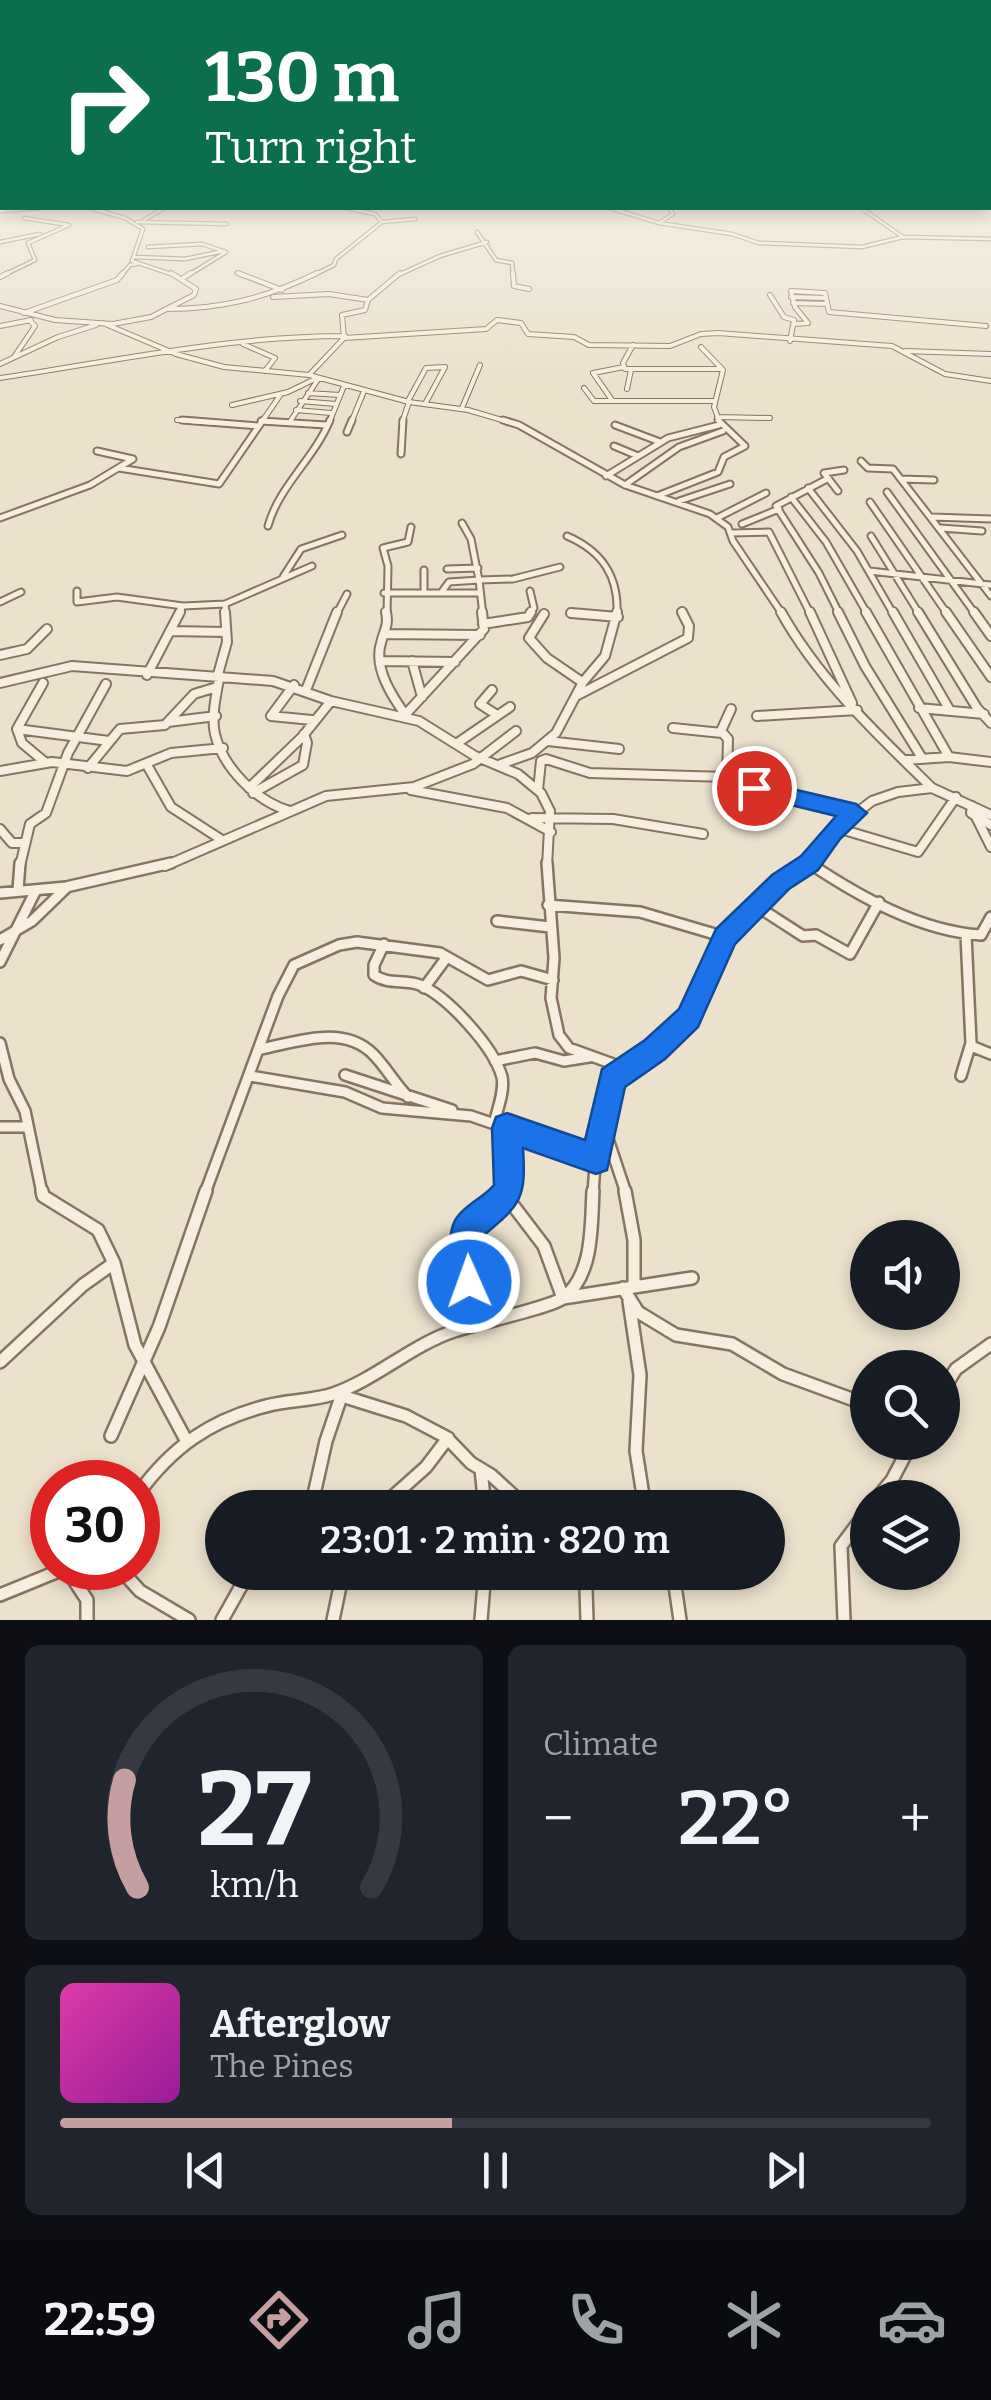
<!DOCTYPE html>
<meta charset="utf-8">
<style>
:root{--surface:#171b24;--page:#20242c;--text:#f1f3f6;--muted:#9ea1a6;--line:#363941;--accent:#c69ea2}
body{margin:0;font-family:Bitter,serif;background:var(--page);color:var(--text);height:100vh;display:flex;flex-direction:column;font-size:38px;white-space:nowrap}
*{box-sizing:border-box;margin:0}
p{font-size:32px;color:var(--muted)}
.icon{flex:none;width:55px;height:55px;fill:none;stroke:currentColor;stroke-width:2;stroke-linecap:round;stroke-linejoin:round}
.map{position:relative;height:1620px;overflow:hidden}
.side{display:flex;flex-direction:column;gap:25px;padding:25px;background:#0d0f14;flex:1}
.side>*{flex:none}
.top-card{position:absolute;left:0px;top:0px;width:992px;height:210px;box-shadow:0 5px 15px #0003;background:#0b6e4f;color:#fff;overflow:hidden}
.fabs{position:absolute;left:850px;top:1220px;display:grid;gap:20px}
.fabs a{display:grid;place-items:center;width:110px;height:110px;border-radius:50%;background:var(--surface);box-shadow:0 5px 15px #0003;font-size:50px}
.speed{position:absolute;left:30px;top:1460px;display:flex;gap:20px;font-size:50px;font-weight:700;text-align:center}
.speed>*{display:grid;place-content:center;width:130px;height:130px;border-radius:50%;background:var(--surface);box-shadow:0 5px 15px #0003;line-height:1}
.speed .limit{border:15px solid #d22;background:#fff;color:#111}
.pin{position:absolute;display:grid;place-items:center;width:85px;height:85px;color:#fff;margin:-42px;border:5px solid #fff;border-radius:50%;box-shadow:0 2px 10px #0007}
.me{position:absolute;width:110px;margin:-55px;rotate:358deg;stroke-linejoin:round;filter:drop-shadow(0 0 8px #0008)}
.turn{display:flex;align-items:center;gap:35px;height:210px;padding:0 40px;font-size:45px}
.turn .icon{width:130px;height:130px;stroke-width:2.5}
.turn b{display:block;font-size:70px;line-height:85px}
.big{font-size:75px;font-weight:600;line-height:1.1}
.side .tile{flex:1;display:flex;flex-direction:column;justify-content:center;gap:15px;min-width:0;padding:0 35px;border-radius:15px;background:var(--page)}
.side .dial{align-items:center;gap:0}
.dial svg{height:260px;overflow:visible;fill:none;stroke:var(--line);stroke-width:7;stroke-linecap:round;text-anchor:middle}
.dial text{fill:var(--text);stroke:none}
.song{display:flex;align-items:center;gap:30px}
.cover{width:120px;height:120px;border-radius:15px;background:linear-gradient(135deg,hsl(320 70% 55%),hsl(300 70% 35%))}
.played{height:10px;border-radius:5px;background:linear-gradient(90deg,var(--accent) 45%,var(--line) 45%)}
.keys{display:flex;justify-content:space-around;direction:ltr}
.heat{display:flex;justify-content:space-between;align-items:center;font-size:55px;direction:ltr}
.side .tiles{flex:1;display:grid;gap:25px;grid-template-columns:1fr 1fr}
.tile:last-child{grid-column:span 2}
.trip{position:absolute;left:205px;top:1490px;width:580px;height:100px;border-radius:50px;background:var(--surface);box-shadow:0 5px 15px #0003;font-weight:600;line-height:100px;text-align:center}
.dock{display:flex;height:160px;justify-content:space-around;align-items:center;background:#090b0e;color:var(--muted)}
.dock .icon{width:70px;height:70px}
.dock .selected{color:var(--accent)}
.dock b{font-size:45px;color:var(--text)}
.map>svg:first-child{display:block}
</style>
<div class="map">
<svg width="991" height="1620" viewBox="0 0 991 1620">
<rect width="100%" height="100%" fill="#ebe1cc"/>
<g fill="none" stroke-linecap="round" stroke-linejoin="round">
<g stroke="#877461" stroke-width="5">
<path id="street-far5" d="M 90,208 L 125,218 L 143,229 L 132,261 L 177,276
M 346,208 L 375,214 L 382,222
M 610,208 L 659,223 L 732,234 L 759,243 L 862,247 L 903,237
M 861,208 L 903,237 L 991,239
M 0,211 L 41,208
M 144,220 L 164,208
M 137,222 L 226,224
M 659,223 L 673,214 L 669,208
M 477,232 L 496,260 L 512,263 L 513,276
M 0,242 L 40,234
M 148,247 L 202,244 L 226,252 L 187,276
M 135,257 L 185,259 L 224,251
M 237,273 L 244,276
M 2,276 L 35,260 L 28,243 L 69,225 L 24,218
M 121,276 L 130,265 L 137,264
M 312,276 L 334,265 L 336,259 L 382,222 L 415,219
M 396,276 L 440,256 L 487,242"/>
</g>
<g stroke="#877461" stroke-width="6">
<path id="street-far4" d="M 238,273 L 282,290
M 513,273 L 514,286 L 529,289
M 0,277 L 8,273
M 183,278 L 191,273
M 770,295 L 784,317 L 794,320 L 790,341
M 273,297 L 329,294 L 368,300 L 365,310 L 342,315 L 344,338
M 791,297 L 826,298
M 368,300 L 400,273
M 793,303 L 827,304
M 0,306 L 55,320 L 113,324 L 151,317 L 194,295 L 196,289 L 171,273
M 166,309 C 223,309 266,298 317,273
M 24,313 L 117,280 L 123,273
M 103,323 L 176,354 L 224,367 L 309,375 L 409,402 L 468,410 L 512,423
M 794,324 L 808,323 L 795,307 L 791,291 L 825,293 L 829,312 L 986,326
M 0,326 L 31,320
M 243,344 L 275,358 L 265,371
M 633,345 L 623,363 L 625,369 L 722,369
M 701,347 L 723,370 L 714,407 L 720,423
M 905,351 L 991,354
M 14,357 L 35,326 L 30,321
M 0,364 L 58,337 L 96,325
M 309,375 L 344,338 L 486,329 L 497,320 L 521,323 L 528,334 L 574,337 L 589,345 L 670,346 L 701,334 L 718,333 L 892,346 L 945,374 L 991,381
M 0,378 C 115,361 229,336 345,336
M 584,388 L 594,401 L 713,401
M 627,389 L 631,370
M 308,393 L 340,395
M 612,400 L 593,373 L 624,367
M 300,401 L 336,404
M 408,401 L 426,368 L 445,367 L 425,404
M 232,405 L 288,392 L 317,378
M 462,408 L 480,365
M 296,410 L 331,413
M 717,417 L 770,418
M 177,420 L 216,423
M 261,421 L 291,423
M 261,423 L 281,394
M 289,423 L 319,378
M 329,423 L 344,386
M 351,423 L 364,391
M 402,423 L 409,402"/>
</g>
<g stroke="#877461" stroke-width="9">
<path id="street-far3" d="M 182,420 L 258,426
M 503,420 L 519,425 L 625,485 L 710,514 L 728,527 L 733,541 L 783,615
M 261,421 L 326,425
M 615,425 L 660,442
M 347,432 L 352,420
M 614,446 L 638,456
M 401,454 L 403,420
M 861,461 L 868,468 L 893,469 L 991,596
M 119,468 L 219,484 L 263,420
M 606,476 L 668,438 L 719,425
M 827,479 L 776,506 L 819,573 L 840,615
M 901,479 L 934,480
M 625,485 L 679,447 L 723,431
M 808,488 L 857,551 L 894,615
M 838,491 L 824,473 L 844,470
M 887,492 L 976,615
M 657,496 L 718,472 L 724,457 L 745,446 L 718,420
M 791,497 L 826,542 L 868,615
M 679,501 L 730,484
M 870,502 L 948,615
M 932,517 L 991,519
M 0,518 L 90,485 L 133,459 L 97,451
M 717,518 L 766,493
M 742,524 L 779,509
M 268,526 C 279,486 314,459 330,420
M 941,528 L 982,531
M 730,533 L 769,532 L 811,615
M 567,536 C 602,551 619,576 617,615
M 871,536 L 920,615
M 447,569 L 478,568
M 424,570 L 424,592
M 870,571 L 991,585
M 283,577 L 301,549 L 342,535
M 77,591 L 77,602 L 117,597 L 183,606 L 225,604 L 312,566
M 384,593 L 441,593 L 449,582 L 479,580 L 471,539 L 462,523
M 441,593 L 480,593
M 0,602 L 21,592
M 225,604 L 226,615
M 571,613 L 593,615
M 178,615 L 183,606
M 336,615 L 347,594
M 387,615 L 388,566 L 383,548 L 408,542 L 411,527
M 483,615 L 479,580 L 513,579 L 560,567
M 529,615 L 534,608 L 530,591"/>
</g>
<g stroke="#877461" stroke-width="12">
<path id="street-far2" d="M 386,612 C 389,626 384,630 381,643 C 373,668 393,698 407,717
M 781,612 C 819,680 877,734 932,788
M 810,612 L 852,703
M 838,612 L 865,666 L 922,758
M 866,612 L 949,757
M 893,612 L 949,709
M 918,612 L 977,708 L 991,723
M 946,612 L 991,677
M 974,612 L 991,636
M 571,613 L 618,617
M 544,614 L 529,638 L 547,658 L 582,682
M 483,624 L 528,617 L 531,612
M 170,631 L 226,632
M 385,634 L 480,635
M 0,655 L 27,649 L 47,629
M 380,661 L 455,662
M 412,661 L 422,697
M 147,675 L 180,612
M 217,678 L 227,642 L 225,612
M 219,679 C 216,696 211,717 215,734 C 223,768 257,802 290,811
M 0,683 L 72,666 L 273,681 L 331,701 L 419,721 L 475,756 L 518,774 L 541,793 L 550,811 L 547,866
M 43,683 L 17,729 L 22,743 L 46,763
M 294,685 L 271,716 L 312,720
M 306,690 L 337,612
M 492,690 L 480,704 L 497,715
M 576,696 L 688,638 L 689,626 L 682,612
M 919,708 L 984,714
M 405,715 L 484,629 L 482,612
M 757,716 L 857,710
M 168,722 L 216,716
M 673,728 L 722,733
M 17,729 L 109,741
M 548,741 L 619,749
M 456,744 L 510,707
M 905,760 L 949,757 L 991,762
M 501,764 L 532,753 L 556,733 L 583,682 L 605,656 L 617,612
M 147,765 L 171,807 L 222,840
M 88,768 L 120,729 L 165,725 L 194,694 L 217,687
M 0,771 L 52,762 L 127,771 L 171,753 L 223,748
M 727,777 L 728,739 L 721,731 L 731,709
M 249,788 L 302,737 L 331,701
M 411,790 L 507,808 L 551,832
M 538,790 L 541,761 L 546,759 L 590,773 L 727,777 L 753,788 L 856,813
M 253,793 L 303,765 L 307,743 L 304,734
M 972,806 L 971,813 L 991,825
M 976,817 L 991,847
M 532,818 L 613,819 L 703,834
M 837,828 L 918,852 L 956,797
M 0,829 L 12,843 L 24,843
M 809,863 L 813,866
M 20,866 L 30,824 L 46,813 L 68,753 L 106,684
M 165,866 L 326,796 L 414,787 L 473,764 L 516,731
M 805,866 L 832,832 L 872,801 L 898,792 L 932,788 L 991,815"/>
</g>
<g stroke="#877461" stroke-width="14">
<path id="street-far1" d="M 547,863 L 554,958 L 551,998 L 559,1035 L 569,1048 L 627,1069
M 809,863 C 860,897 920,931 981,935 L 991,917
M 18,890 L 20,863
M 0,893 L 66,887 L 171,863
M 548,905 L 640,912 L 725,937
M 755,905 L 803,936 L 816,935 L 850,954 L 879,902
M 497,921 L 550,927
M 0,940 L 32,921 L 66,888
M 384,944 L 374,965 L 374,975 C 388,985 405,979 420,985 C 447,996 494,1047 502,1077 C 505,1091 497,1110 494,1124
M 0,962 L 36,890
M 424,988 L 447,957
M 0,1043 L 9,1079 L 25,1111 L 42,1193
M 971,1046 L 991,1054
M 261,1049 C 297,1042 343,1024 373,1054 C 386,1067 395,1084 408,1097
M 495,1061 L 535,1053 L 564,1061 L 589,1057
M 345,1075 L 452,1110
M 250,1076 L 345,1092 L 382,1108 L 471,1116 L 596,1159
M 961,1076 L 971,1043 L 966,935
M 603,1124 L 626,1193
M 0,1127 L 27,1127
M 205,1193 L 278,996 L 294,965 L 339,945 L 357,942 L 440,953 L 488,980 L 521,971 L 553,980
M 506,1193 L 507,1128
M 593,1193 L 596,1152 L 610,1082 C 635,1063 669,1044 688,1018 C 702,998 706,969 719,947 C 739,913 776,885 809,863"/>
</g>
<g stroke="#877461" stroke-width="16">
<path id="street" d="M 42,1191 L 43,1196 L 98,1230 L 114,1263 L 135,1345 L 186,1440
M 625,1191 L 634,1240 L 634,1285
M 506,1196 L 544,1246 L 563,1298 L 692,1278
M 623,1288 L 638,1312 L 676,1335 L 732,1344 L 783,1374 L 868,1405
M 629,1301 L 640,1375 L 636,1451 L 645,1508
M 471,1324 L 468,1227 L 509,1191
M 0,1362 L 83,1285 L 114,1263
M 942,1391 L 956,1369 L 991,1344
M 342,1396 L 406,1416 L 446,1437 L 471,1463 L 491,1475 L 527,1508
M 111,1436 L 159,1327 L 206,1191
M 481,1469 L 485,1508
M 138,1494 C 171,1448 210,1420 266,1406 C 287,1400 312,1401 333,1394 C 376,1379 412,1345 454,1331 C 477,1323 549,1308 563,1298 C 594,1275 591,1224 593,1191
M 877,1498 L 892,1480 L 912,1442
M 311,1508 L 326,1441 L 342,1394
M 380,1508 L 426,1467 L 448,1438
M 119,1568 L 140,1591 L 189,1620
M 577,1572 L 586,1589 L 587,1620
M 673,1572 L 680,1620
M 0,1595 L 66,1568 L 87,1600 L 87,1620
M 222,1620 L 249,1572
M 333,1620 L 343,1572
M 481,1620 L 485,1572
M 844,1620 L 841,1546 L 868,1510"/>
</g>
<use href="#street-far5" stroke="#f7eedf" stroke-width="2.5"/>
<use href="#street-far4" stroke="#f7eedf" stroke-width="4"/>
<use href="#street-far3" stroke="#f7eedf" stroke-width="5"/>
<use href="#street-far2" stroke="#f7eedf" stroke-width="8"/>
<use href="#street-far1" stroke="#f7eedf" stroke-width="9"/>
<use href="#street" stroke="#f7eedf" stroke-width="11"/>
</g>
<linearGradient id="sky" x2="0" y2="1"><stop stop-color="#90b9d6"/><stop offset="0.42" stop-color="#f6f2e8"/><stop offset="1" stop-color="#f6f2e8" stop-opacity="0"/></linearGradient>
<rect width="991" height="389" fill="url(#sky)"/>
<path fill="#1a73e8" stroke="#114b97" stroke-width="2.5" d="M 754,780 L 856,804 L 867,813 L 840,839 L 818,870 L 789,889 L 735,944 L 698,1027 L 665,1059 L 625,1087 L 607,1170 L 596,1174 L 523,1148 C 526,1197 522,1204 484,1235 L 486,1282 L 481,1294 L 469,1298 L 457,1294 C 450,1276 445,1231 458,1216 C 467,1204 484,1197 494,1185 L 492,1128 L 496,1117 L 507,1113 L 585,1140 L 602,1069 L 645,1040 L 679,1009 L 716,929 L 772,875 L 801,856 L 836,816 L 746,794 L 742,788 L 746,782 Z"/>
</svg>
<div class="fabs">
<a><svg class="icon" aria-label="sound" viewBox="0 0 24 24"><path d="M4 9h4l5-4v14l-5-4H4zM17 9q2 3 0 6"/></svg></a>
<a><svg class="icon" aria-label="search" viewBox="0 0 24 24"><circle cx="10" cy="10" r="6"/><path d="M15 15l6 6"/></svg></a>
<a><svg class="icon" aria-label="layers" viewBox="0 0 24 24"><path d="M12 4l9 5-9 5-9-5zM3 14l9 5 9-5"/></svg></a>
</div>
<div class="speed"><div class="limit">30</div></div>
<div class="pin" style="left:754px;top:788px;background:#d93025"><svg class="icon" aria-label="arrive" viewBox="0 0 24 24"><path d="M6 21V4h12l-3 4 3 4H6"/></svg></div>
<svg class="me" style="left:469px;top:1282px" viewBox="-20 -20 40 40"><circle r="17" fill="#1a73e8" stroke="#fff" stroke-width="3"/><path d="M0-11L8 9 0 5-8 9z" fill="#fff"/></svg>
<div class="trip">23:01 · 2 min · 820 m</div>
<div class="top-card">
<div class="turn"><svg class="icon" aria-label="right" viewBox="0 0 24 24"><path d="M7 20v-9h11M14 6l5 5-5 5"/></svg><div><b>130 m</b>Turn right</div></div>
</div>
</div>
<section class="side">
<div class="tiles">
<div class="tile dial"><svg viewBox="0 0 100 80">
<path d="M14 69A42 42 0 1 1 86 69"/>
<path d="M14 69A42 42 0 0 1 10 36" stroke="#c69ea2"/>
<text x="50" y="56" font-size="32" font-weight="700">27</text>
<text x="50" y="72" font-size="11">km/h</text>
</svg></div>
<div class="tile"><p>Climate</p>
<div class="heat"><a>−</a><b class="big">22°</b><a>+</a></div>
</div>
<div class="tile">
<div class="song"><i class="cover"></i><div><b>Afterglow</b><p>The Pines</p></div></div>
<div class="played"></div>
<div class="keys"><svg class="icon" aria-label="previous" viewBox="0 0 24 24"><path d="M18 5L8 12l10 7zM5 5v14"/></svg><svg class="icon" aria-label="pause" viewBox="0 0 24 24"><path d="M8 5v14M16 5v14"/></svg><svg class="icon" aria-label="next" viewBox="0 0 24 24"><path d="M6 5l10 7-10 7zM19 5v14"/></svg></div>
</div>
</div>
</section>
<nav class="dock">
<b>22:59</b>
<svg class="icon selected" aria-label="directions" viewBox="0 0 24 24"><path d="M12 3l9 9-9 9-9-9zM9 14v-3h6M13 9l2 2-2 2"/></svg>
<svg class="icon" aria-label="music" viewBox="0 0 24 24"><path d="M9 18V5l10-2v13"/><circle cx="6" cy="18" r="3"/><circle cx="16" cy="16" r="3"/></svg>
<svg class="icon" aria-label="phone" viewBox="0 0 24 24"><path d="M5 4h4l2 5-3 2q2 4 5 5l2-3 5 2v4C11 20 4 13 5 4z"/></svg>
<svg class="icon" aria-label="climate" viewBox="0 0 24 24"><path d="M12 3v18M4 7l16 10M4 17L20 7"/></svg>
<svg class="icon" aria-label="car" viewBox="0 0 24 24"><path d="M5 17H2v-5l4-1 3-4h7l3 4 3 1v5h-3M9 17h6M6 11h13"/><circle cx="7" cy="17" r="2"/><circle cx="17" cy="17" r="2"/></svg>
</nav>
